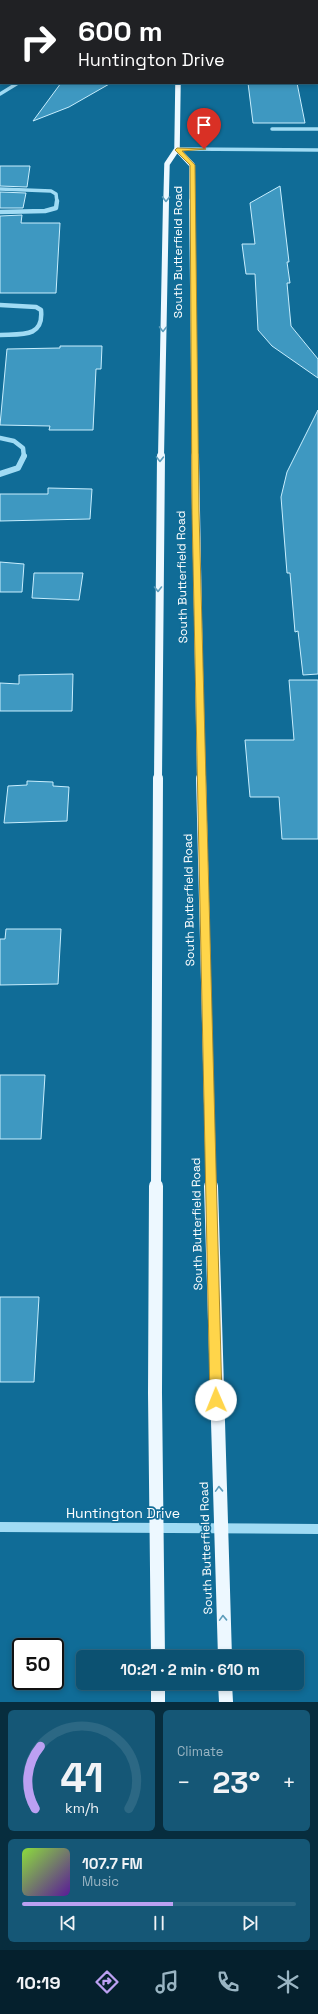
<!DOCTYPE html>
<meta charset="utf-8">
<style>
:root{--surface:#0c5171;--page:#155776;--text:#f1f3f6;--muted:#9ab5c3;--line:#2c6884;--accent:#bca0f2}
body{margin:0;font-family:"Space Grotesk",sans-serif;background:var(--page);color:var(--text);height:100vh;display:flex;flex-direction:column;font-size:15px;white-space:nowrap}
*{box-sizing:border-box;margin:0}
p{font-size:13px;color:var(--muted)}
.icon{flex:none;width:22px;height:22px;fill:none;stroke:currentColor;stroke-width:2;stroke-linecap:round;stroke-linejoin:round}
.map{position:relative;height:1702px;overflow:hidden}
.details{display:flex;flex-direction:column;gap:8px;padding:8px;background:#072d3e;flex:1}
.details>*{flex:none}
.banner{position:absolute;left:0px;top:0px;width:318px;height:84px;box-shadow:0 2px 6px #0003,0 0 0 1px var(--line);background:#202124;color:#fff;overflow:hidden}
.speed{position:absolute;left:12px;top:1638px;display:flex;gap:8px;font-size:20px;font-weight:700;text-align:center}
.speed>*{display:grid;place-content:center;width:52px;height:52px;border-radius:50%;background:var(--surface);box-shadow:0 2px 6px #0003,0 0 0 1px var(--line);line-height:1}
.speed .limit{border:2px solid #111;border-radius:6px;background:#fff;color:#111}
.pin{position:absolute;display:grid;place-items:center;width:34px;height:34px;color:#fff;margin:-41px -17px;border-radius:50% 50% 50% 0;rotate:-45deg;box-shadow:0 0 4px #0007}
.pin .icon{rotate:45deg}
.me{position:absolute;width:44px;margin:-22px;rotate:359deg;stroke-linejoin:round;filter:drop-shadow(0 0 3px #0008)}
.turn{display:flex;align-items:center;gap:14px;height:84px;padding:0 12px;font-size:18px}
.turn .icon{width:52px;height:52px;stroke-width:2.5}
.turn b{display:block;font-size:28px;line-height:34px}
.big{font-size:30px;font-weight:700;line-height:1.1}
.details .card{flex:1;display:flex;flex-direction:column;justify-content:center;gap:6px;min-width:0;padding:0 14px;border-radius:6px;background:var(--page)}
.details .dial{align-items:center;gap:0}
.dial svg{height:104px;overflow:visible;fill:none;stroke:var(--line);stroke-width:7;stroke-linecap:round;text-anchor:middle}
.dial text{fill:var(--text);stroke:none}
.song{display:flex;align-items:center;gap:12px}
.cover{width:48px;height:48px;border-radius:6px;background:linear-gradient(135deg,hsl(90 70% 55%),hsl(270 70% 35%))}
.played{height:4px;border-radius:2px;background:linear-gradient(90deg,var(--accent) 55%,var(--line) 55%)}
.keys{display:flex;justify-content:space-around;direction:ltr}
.heat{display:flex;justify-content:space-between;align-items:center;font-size:22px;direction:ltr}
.details .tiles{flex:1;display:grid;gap:8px;grid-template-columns:1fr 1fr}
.card:last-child{grid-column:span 2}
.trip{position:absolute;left:76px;top:1650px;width:228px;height:40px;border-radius:6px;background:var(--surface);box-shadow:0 2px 6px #0003,0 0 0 1px var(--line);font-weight:700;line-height:40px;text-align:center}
.tab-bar{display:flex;height:64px;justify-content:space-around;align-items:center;background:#05202d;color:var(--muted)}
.tab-bar .icon{width:28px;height:28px}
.tab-bar .on{color:var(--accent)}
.tab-bar b{font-size:18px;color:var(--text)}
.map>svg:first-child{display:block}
</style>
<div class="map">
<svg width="318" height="1702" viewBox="0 0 318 1702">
<rect width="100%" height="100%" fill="#106c97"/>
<path fill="#3e98c1" stroke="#c8eefe" d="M 61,83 L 111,83 L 69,107 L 33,121 Z
M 248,83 L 297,83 L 305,123 L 253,123 Z
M 0,166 L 30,166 L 27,187 L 0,186 Z
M 280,186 L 289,262 L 287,262 L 290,283 L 287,283 L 291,326 L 318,359 L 318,378 L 272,346 L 258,330 L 255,274 L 246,274 L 242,244 L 255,244 L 250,203 Z
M 0,192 L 26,193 L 23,208 L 0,208 Z
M 22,215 L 21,223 L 60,223 L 56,293 L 0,293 L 0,216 Z
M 60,346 L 102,346 L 101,369 L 96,369 L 93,430 L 49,430 L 50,426 L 0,425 L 7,349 L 60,348 Z
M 318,410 L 318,674 L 303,675 L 298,631 L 295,632 L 290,573 L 287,573 L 281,497 L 287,472 Z
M 48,488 L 92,489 L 90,519 L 0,521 L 0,494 L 48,494 Z
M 0,562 L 24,564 L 22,592 L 0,592 Z
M 34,573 L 83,573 L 79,600 L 32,598 Z
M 73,674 L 72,711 L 0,711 L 0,683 L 19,684 L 19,675 Z
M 289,680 L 318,680 L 318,839 L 282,839 L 279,797 L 250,797 L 245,740 L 294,740 Z
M 27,781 L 53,782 L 53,786 L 69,787 L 67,821 L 4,823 L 8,786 L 27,785 Z
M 6,929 L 61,929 L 58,984 L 0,985 L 0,939 L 5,939 Z
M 0,1075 L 45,1075 L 41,1139 L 0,1139 Z
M 0,1297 L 39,1297 L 34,1382 L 0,1382 Z"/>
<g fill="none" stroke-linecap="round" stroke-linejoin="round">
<path stroke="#a0dbf4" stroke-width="3.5" d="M 317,51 L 318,57
M 0,94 L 18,83
M 272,129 L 318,129
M 177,149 L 318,150
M 0,189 L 51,191 L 56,194 L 57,202"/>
<path stroke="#a0dbf4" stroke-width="4.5" d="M 0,212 L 45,211 L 56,208 L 57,201
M 0,305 L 36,307 L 41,310 C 44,338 21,334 0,335
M 0,438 L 14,441 L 23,448 L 24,457"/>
<path stroke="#a0dbf4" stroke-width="6" d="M 0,474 L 18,468 L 24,456"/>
<path stroke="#a0dbf4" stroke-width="10" d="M 0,1527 L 318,1529"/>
<path stroke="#edf8ff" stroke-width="5.5" d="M 177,149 L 192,165 L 192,202
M 166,202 L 167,164 L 177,149 L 178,83"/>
<path stroke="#edf8ff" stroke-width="6" d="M 192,201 L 195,457
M 161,457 L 166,201"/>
<path stroke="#edf8ff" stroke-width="8" d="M 195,456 L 201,779
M 158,779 L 161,456"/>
<path stroke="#edf8ff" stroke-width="10" d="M 201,778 L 211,1187
M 156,1187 L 158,778"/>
<path stroke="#edf8ff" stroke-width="14" d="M 156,1186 L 155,1393 L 158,1657
M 211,1186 L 225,1657
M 158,1683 L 158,1702
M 225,1683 L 226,1702"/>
</g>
<defs><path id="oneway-chevron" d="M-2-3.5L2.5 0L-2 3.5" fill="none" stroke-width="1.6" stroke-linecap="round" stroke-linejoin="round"/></defs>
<g stroke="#5d9dbb">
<use href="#oneway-chevron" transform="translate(166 199) rotate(91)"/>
<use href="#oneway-chevron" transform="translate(163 329) rotate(91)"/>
<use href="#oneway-chevron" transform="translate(160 459) rotate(91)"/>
<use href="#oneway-chevron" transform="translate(158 589) rotate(90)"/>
<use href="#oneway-chevron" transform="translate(219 1489) rotate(-92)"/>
<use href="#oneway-chevron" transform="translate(223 1618) rotate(-92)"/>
</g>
<path fill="#ffd54a" stroke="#a68a30" d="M 177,148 L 206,149 L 182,151 L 195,165 L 199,511 L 222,1400 L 220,1404 L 216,1406 L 211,1404 L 210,1400 L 192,511 L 190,165 L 175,150 Z"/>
<g text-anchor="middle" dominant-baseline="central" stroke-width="3.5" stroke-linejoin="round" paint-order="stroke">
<g font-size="12" fill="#fff" stroke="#106c97">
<text transform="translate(178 252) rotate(-90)">South Butterfield Road</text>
<text transform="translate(182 577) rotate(-91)">South Butterfield Road</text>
<text transform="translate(189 900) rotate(-91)">South Butterfield Road</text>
<text transform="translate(197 1224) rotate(-91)">South Butterfield Road</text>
<text transform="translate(206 1548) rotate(-92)">South Butterfield Road</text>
</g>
<g font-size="14" fill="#fff" stroke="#106c97">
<text x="123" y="1513">Huntington Drive</text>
</g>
</g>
</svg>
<div class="speed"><div class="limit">50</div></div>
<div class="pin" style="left:204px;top:149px;background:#d93025"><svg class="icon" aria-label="arrive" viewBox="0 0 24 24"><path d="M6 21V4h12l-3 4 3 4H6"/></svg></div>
<svg class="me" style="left:216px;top:1400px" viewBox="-20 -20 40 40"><circle r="19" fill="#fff"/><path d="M0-13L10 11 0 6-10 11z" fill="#ffd54a"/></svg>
<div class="trip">10:21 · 2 min · 610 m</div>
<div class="banner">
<div class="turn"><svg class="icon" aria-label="right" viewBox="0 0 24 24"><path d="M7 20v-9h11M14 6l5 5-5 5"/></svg><div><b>600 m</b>Huntington Drive</div></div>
</div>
</div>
<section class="details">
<div class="tiles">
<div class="card dial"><svg viewBox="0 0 100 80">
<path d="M14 69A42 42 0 1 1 86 69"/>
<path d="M14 69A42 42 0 0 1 18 21" stroke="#bca0f2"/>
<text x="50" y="56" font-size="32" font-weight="700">41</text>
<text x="50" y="72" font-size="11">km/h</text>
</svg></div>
<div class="card"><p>Climate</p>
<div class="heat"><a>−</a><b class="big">23°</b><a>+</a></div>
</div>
<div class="card">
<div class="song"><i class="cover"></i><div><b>107.7 FM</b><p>Music</p></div></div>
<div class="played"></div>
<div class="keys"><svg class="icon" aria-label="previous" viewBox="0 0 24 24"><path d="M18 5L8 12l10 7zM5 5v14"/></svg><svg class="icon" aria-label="pause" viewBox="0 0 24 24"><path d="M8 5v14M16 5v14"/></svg><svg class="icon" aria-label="next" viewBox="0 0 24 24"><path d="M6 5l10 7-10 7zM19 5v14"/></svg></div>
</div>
</div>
</section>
<nav class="tab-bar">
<b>10:19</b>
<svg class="icon on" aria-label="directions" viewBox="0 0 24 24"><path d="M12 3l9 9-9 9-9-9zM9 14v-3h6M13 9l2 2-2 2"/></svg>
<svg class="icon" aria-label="music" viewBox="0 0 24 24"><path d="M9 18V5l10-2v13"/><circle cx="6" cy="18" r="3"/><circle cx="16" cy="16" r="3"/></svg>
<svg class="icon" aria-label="phone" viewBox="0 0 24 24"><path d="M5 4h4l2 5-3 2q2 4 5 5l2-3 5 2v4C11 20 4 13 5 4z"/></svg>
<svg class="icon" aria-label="climate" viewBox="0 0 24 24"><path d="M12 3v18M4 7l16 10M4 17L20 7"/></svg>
</nav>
